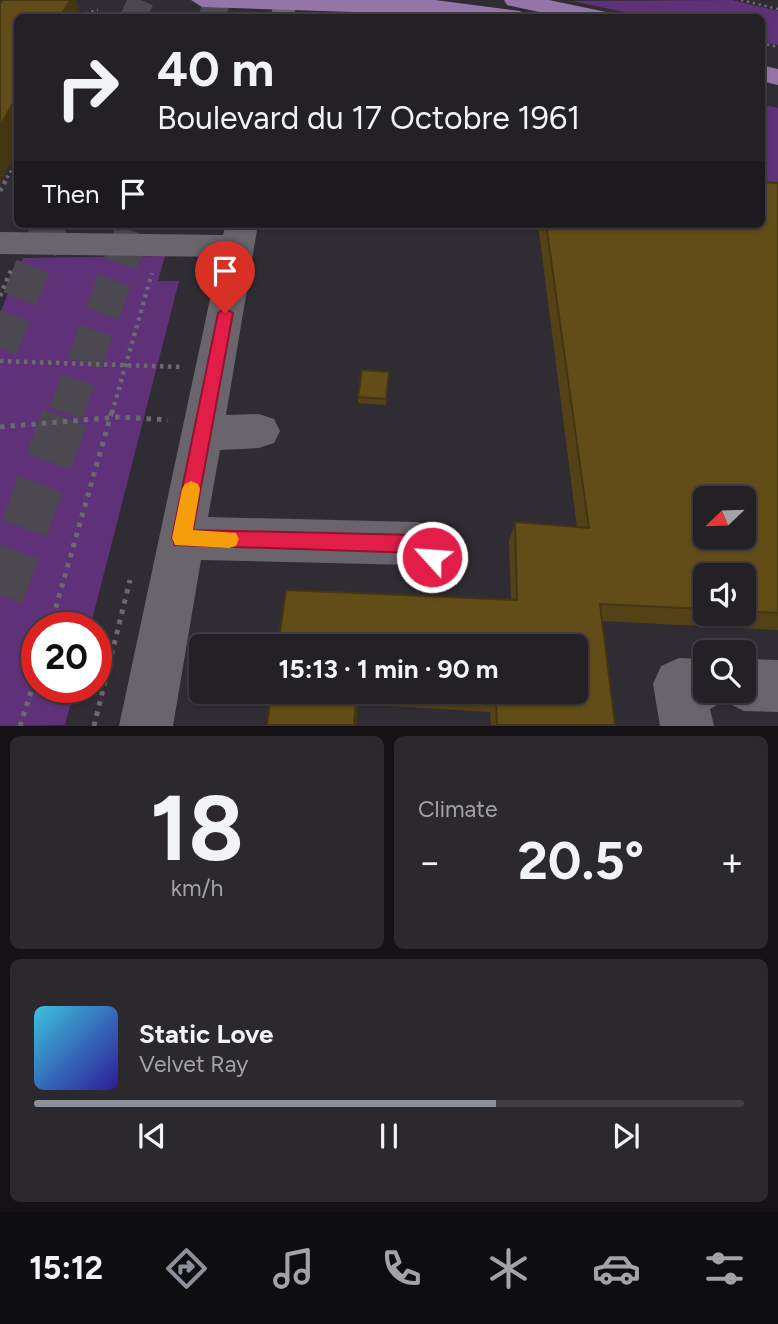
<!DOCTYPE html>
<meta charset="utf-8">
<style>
:root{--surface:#242126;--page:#2c292e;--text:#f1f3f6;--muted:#a3a3a7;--line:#413e43;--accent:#8c9099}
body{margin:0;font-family:Figtree,sans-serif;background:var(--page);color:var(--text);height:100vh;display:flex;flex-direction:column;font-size:26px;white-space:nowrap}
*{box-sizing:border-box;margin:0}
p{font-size:23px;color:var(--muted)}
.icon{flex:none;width:38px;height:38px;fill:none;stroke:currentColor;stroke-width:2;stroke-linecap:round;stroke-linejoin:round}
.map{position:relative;height:726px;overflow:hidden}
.drawer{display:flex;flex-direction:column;gap:10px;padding:10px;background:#141215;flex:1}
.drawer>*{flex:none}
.banner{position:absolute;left:14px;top:14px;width:751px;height:214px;border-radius:10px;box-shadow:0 2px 5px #0004,0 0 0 2px var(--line);background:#242126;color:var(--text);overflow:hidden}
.needle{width:46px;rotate:247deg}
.buttons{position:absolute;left:693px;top:486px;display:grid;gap:14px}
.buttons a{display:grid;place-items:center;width:63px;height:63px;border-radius:10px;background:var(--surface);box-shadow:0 2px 5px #0004,0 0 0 2px var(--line);font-size:35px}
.speed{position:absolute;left:21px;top:612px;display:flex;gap:14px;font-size:35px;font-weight:700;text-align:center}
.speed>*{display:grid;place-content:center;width:91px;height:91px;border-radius:50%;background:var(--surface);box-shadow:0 2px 5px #0004,0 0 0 2px var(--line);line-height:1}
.speed .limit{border:10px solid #d22;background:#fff;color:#111}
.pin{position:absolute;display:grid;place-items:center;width:60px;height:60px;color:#fff;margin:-72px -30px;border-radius:50% 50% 50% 0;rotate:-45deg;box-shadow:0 0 7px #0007}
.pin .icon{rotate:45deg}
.me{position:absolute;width:77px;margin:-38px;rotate:296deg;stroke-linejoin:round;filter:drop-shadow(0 0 5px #0008)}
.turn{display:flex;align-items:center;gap:24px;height:147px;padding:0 28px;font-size:32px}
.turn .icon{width:91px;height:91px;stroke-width:2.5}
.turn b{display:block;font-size:49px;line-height:60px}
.then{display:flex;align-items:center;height:66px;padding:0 28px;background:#0003;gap:14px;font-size:26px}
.big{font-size:52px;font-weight:700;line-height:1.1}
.drawer .card{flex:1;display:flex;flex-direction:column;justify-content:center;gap:10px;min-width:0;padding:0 24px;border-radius:10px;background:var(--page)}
.drawer .dial{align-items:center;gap:0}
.dial b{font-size:91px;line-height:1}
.song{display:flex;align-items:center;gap:21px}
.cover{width:84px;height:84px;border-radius:10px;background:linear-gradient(135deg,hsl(190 70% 55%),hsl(250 70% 35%))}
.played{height:7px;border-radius:4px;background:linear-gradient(90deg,var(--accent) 65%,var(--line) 65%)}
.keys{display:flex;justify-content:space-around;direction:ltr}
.heat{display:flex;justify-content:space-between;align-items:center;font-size:38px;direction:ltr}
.drawer .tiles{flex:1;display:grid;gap:10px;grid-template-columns:1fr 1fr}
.card:last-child{grid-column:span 2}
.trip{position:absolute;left:189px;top:634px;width:399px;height:70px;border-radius:10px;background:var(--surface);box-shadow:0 2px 5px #0004,0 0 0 2px var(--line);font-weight:700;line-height:70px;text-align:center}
.dock{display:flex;height:112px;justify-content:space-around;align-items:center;background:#0e0d0f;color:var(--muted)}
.dock .icon{width:49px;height:49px}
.dock .selected{color:var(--accent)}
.dock b{font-size:32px;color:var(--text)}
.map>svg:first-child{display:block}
</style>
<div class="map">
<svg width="778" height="726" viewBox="0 0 778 726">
<rect width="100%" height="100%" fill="#302c33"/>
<path fill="#5f3178" d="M 732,0 L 778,11 L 778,45 L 761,41 L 761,18 L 649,17 L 571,1 Z
M 761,104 L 778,108 L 778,200 L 761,200 Z
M 36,224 L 195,224 L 194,228 L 33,230 Z
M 165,256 L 158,281 L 179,281 L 90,628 L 37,628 L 37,688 L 75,688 L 65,725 L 0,726 L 0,313 L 23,258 Z"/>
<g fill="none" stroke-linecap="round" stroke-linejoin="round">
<path stroke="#4c484f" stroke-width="26" stroke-dasharray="26 13" stroke-linecap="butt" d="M 133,18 L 141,0
M 211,18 L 218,0"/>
<path stroke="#4c484f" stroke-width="35" stroke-dasharray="35 18" stroke-linecap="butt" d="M 0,348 L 50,224
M 66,413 L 135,224"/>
<path stroke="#4c484f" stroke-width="47" stroke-dasharray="47 24" stroke-linecap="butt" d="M 0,595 L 67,411"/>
<path stroke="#6b686e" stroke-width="2.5" stroke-dasharray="2.5 3.5" stroke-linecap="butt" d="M 741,0 L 778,9
M 95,15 L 123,15
M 629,15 L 641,18
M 68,18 L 98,10
M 761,43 L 778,47
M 7,178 L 18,158"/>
<path stroke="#6b686e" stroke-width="4.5" stroke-dasharray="3.5 4.5" stroke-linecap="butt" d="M 0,191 L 8,176
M 0,296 L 12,268
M 0,361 L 180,367
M 112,413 L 152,273"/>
<path stroke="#6b686e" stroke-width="5" stroke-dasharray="4.5 6" stroke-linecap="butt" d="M 0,427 L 118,417 L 168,420
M 50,628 L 112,411
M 96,669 L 109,668
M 20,726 L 37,673
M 94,726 L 130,580"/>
<path fill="#6a656d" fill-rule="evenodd" d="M 275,0 L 297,0 L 294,18 L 270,18 Z
M 226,224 L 258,224 L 226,415 L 259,414 L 274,419 L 280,431 L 274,443 L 259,448 L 220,450 L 208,517 L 418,522 L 446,535 L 455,557 L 449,573 L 432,579 L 415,573 L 412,565 L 201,560 L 173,726 L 119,726 L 219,257 L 0,254 L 0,232 L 223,235 Z
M 679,658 L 705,659 L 705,691 L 744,691 L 744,659 L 778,660 L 778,712 L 744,711 L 724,701 L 710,709 L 714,726 L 660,726 L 653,684 L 661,666 Z"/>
<path fill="#9575a8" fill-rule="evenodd" d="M 191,0 L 435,0 L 520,11 L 531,18 L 202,7 Z
M 504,0 L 549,0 L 611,13 L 614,18 L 566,18 L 507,5 Z
M 761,65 L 778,69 L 778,85 L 761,81 Z"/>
</g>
<path fill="#544216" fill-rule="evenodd" d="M 778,183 L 778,630 L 602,621 L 615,725 L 491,725 L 490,712 L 358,704 L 267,725 L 511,600 L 509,541 L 515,522 L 577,527 L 538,224 L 761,224 ZM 705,576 L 744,576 L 744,614 L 705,614 Z
M 389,378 L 386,405 L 358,403 L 358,397 Z"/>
<path fill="#453612" d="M 70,0 L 76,0 L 82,18 L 60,18 Z
M 18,94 L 18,149 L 0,183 L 0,126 Z
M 357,691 L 358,704 L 357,725 L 354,725 Z"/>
<path fill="#624d19" stroke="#453612" stroke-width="2" fill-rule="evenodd" d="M 3,0 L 70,0 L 60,18 L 18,18 L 18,94 L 0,126 L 0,4 Z
M 761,182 L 778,183 L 778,613 L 744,611 L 744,576 L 705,576 L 705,609 L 600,604 L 615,725 L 497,725 L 496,699 L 357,691 L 576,691 L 576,646 L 278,646 L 286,590 L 517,600 L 515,522 L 589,528 L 546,224 L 761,224 ZM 705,499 L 744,499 L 744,537 L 705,537 Z
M 362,370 L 389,372 L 386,399 L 358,397 Z
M 272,691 L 357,691 L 354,725 L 267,725 Z"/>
<path fill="#e11d48" stroke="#92132f" stroke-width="2" d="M 225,308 L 233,313 L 193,530 L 418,535 L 437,543 L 442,557 L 439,564 L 432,566 L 425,564 L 422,555 L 417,553 L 175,545 L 172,538 L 218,313 Z"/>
<path fill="#f59e0b" d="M 191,481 L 198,484 L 200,489 L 193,530 L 236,533 L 239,539 L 236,546 L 229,548 L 175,545 L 172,538 L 182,489 L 185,484 Z"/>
</svg>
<div class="buttons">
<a><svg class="needle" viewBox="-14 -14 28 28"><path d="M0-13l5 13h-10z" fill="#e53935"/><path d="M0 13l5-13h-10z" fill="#a3a3a7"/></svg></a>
<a><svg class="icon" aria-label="sound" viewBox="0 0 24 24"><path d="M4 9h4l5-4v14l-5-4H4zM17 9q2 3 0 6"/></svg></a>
<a><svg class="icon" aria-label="search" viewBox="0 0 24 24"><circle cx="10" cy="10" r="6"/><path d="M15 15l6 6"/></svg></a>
</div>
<div class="speed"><div class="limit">20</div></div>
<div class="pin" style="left:225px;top:313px;background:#d93025"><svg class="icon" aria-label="arrive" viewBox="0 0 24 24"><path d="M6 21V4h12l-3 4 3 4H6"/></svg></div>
<svg class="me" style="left:432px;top:557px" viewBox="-20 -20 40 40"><circle r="17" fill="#e11d48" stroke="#fff" stroke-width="3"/><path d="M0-11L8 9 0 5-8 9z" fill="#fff"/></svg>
<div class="trip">15:13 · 1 min · 90 m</div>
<div class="banner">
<div class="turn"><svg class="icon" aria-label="right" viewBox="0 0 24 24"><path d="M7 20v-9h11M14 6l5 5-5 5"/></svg><div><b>40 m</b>Boulevard du 17 Octobre 1961</div></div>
<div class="then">Then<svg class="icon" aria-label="arrive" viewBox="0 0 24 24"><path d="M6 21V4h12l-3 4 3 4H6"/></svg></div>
</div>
</div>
<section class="drawer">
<div class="tiles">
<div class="card dial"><b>18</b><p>km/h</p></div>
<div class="card"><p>Climate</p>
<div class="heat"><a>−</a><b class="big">20.5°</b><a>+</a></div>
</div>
<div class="card">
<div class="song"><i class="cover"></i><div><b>Static Love</b><p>Velvet Ray</p></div></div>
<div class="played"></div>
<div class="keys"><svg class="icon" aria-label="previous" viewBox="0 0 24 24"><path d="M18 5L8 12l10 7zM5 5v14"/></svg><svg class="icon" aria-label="pause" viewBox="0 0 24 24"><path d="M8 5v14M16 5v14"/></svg><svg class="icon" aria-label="next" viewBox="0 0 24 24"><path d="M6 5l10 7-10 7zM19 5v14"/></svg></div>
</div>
</div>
</section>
<nav class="dock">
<b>15:12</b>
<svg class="icon selected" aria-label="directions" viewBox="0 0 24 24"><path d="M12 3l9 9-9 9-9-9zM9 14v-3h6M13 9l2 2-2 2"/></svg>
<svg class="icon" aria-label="music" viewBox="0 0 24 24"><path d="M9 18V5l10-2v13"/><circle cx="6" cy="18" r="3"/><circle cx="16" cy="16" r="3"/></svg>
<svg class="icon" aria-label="phone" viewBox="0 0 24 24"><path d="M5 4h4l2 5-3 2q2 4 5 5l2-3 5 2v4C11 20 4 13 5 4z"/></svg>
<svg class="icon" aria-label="climate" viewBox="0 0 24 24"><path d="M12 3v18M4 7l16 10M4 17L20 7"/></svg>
<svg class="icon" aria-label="car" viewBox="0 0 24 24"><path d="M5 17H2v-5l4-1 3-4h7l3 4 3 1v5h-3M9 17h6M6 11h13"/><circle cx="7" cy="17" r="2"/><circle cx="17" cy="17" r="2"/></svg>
<svg class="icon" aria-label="filters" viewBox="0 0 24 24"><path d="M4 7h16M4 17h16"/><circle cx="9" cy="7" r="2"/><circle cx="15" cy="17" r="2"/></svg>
</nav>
